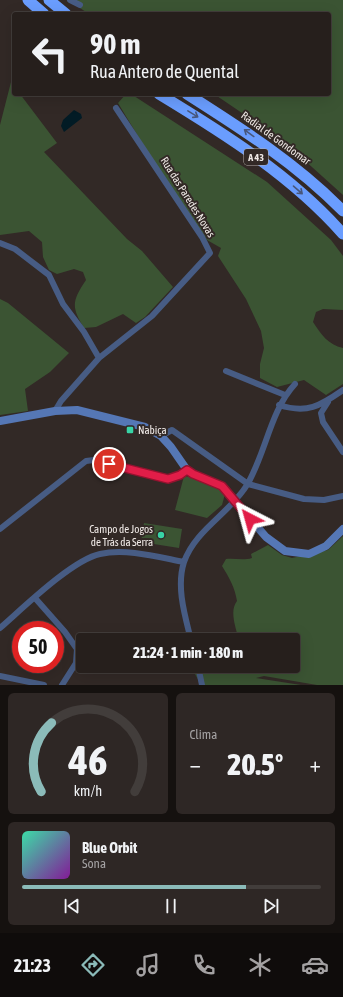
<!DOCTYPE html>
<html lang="pt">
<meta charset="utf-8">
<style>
:root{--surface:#261f1c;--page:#2e2725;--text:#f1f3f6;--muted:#a4a2a3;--line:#423d3b;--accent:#8bbbb9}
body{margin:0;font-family:"Asap Condensed",sans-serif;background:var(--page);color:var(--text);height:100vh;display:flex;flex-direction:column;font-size:15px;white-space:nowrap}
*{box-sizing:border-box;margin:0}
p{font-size:13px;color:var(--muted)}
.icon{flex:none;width:22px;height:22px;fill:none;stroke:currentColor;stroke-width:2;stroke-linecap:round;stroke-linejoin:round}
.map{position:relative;height:685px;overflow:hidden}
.side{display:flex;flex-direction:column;gap:8px;padding:8px;background:#15110f;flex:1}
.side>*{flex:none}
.guide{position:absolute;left:12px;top:12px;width:319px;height:84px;border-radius:4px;box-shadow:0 4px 16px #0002,0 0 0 1px var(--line);background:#261f1c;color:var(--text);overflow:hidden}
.speed{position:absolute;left:12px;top:621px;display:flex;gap:8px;font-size:20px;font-weight:700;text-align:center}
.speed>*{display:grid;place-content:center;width:52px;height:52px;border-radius:50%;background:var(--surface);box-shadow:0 4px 16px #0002,0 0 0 1px var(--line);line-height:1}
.speed .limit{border:6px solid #d22;background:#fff;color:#111}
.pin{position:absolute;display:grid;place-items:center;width:34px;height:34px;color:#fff;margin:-17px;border:2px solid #fff;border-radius:50%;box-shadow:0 1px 4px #0007}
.me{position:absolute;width:44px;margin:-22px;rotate:321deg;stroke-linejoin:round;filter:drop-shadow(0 0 3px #0008)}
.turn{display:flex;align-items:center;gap:14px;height:84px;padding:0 12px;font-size:18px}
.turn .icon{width:52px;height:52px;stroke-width:2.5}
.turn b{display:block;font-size:28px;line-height:34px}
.big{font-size:30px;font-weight:800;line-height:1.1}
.side .tile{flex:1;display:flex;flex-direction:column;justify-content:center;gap:6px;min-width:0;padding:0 14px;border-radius:6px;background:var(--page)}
.side .dial{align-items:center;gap:0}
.dial svg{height:104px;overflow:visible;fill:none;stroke:var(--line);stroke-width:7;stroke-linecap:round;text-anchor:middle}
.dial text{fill:var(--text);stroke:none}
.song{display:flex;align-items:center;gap:12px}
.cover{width:48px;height:48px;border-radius:6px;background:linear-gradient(135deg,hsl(160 70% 55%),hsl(290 70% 35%))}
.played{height:4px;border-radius:2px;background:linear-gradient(90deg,var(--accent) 75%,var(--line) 75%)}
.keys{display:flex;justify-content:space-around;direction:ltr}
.heat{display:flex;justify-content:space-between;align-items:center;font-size:22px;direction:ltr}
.side .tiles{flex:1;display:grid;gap:8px;grid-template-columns:1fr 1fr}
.tile:last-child{grid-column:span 2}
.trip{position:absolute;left:76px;top:633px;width:224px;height:40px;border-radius:4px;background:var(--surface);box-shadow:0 4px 16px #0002,0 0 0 1px var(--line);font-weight:800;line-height:40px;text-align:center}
.tabs{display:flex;height:64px;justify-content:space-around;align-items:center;background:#0f0c0b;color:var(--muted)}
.tabs .icon{width:28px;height:28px}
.tabs .selected{color:var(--accent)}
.tabs b{font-size:18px;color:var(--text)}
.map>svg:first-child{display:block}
</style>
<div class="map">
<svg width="343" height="685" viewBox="0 0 343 685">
<rect width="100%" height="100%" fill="#322926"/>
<path fill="#3b5433" d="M 68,0 L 343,0 L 343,195 L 282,140 L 214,94 L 329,94 L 329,14 L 89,14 Z
M 11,82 L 14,86 L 14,94 L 20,94 L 57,143 L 44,152 L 127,239 L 142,251 L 173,287 L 145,317 L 136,323 L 123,314 L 96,327 L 84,328 C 71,307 72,301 86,280 L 83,272 L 74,269 L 57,274 L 49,270 L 43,257 L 42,242 L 29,231 L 0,235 L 0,125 Z
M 126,94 L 131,94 L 267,182 L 331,240 L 343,256 L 343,310 L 323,309 L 316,312 L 313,322 C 321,334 328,345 343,348 L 343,384 L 326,395 L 304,380 L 277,387 L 260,378 L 260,364 L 264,348 L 261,331 L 246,299 L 218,256 L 221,248 L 207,240 L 144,146 L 118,103 Z
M 0,299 L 8,303 L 69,353 L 50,372 L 25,389 L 28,411 L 0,415 Z
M 184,476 C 200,478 213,483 225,494 L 222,505 L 207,518 L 175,510 Z
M 144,523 L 182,529 L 179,548 L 141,542 Z
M 343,536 L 343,685 L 317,685 L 264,676 L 256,678 L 301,685 L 201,685 L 195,674 L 216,671 L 220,666 L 293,666 L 293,640 L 239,640 C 236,628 229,611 237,601 C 235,588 229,577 222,566 L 226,559 C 235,558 243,561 252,558 L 251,554 L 268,545 L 282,555 L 292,558 L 328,550 Z"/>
<path fill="#021b25" d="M 74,110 L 81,114 L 82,118 L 64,132 L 61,126 L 63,120 Z"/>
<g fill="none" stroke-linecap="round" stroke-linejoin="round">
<path stroke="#475c84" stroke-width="6" d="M 70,0 L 80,5
M 0,243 L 15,249 L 49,275 L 63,304 L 84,332 L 99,358
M 226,371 L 285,395
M 328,402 L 321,413 L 323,422 L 343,452
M 279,405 C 307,414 320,406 343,390
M 55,411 L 61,401 L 99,358 L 152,316 L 210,253 L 202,237 L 116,108
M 161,436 L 172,430 L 248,484 L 304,499 L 324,500 L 343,496
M 0,529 L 86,461 L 94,460 L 168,479 L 180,475 L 187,470
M 35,598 L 65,632 L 77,649 L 76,663 L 62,685
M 0,628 C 23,608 72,560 100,554 C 126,548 158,557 184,562
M 191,640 C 185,616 176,587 184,562 C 195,530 230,513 247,485 C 266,453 270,411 295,384
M 198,666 L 202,685
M 0,676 L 44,685"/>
<path stroke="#5577b5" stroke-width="8" d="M 0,421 L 55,411 L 77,410 L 145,427 L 161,436 L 171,447 L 187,470 L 193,474 L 222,486 L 266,537 L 285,551 L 309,554 L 326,546 L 343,529"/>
<path stroke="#6a9dfe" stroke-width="11" d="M 28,0 L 44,14
M 49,0 L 66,14
M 159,94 C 225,134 292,176 343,234
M 187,94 C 242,129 297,164 343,211"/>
</g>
<defs><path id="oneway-shaft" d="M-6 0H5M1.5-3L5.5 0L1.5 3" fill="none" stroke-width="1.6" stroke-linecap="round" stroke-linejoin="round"/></defs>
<g stroke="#48577c">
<use href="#oneway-shaft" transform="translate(193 114) rotate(31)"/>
<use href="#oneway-shaft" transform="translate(249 133) rotate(-144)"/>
<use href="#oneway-shaft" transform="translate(298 190) rotate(41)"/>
</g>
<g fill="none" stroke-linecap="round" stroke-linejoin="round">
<g stroke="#92132f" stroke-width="10">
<path id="route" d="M 109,464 L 168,479 L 180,475 L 187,470 L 193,474 L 222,486 L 250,519"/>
</g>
<use href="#route" stroke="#e11d48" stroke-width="7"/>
</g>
<g fill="#38d4a6" stroke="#322926" stroke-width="1.5">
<rect x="126" y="426" width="8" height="8" rx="2"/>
<circle cx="161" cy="535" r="4"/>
</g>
<g text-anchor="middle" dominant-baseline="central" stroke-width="4" stroke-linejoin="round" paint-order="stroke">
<rect fill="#322926" stroke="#b7b0ad" stroke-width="1" x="244" y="149" width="24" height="16" rx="3"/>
<g font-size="10" font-weight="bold" fill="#f0eae7">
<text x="256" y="157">A 43</text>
</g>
<g font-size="11" fill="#f0eae7" stroke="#322926">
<text transform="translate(276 138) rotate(36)">Radial de Gondomar</text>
<text transform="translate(188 197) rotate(58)">Rua das Paredes Novas</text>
</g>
<g font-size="11" fill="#f0eae7" stroke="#322926" text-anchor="start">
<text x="138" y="430">Nabiça</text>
<text x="153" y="529" text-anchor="end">Campo de Jogos<tspan x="153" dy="13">de Trás da Serra</tspan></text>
</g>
</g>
</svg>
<div class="speed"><div class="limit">50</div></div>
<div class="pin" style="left:109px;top:464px;background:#d93025"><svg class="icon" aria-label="arrive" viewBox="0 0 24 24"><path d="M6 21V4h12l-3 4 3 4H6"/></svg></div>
<svg class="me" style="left:250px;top:519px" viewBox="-20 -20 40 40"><path d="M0-17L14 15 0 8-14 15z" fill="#e11d48" stroke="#fff" stroke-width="4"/></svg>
<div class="trip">21:24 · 1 min · 180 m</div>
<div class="guide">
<div class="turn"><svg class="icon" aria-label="left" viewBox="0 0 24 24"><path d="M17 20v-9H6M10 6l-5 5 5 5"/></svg><div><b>90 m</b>Rua Antero de Quental</div></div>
</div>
</div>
<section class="side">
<div class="tiles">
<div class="tile dial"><svg viewBox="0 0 100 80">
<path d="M14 69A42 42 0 1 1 86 69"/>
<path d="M14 69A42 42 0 0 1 22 16" stroke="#8bbbb9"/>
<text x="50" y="56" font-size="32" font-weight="700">46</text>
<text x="50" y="72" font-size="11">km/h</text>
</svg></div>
<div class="tile"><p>Clima</p>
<div class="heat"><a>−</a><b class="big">20.5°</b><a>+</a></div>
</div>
<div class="tile">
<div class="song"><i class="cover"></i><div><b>Blue Orbit</b><p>Sona</p></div></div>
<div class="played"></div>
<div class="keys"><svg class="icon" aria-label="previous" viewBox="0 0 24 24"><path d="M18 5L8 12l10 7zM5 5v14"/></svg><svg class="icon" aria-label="pause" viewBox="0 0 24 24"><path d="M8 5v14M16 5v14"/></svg><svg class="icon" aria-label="next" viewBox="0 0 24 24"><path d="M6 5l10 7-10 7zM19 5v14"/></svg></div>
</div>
</div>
</section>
<nav class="tabs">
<b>21:23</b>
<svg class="icon selected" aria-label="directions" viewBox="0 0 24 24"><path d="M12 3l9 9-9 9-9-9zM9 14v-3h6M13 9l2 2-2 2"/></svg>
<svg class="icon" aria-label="music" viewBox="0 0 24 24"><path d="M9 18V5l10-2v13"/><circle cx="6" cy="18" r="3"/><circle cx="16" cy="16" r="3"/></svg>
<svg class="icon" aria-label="phone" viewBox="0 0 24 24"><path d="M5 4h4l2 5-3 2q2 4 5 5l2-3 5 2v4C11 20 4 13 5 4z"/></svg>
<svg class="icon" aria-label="climate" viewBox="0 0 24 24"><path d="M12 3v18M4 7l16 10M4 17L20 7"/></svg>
<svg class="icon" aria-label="car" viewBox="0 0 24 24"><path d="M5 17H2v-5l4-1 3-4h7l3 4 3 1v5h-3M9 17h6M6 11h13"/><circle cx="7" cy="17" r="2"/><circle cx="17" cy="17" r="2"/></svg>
</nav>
